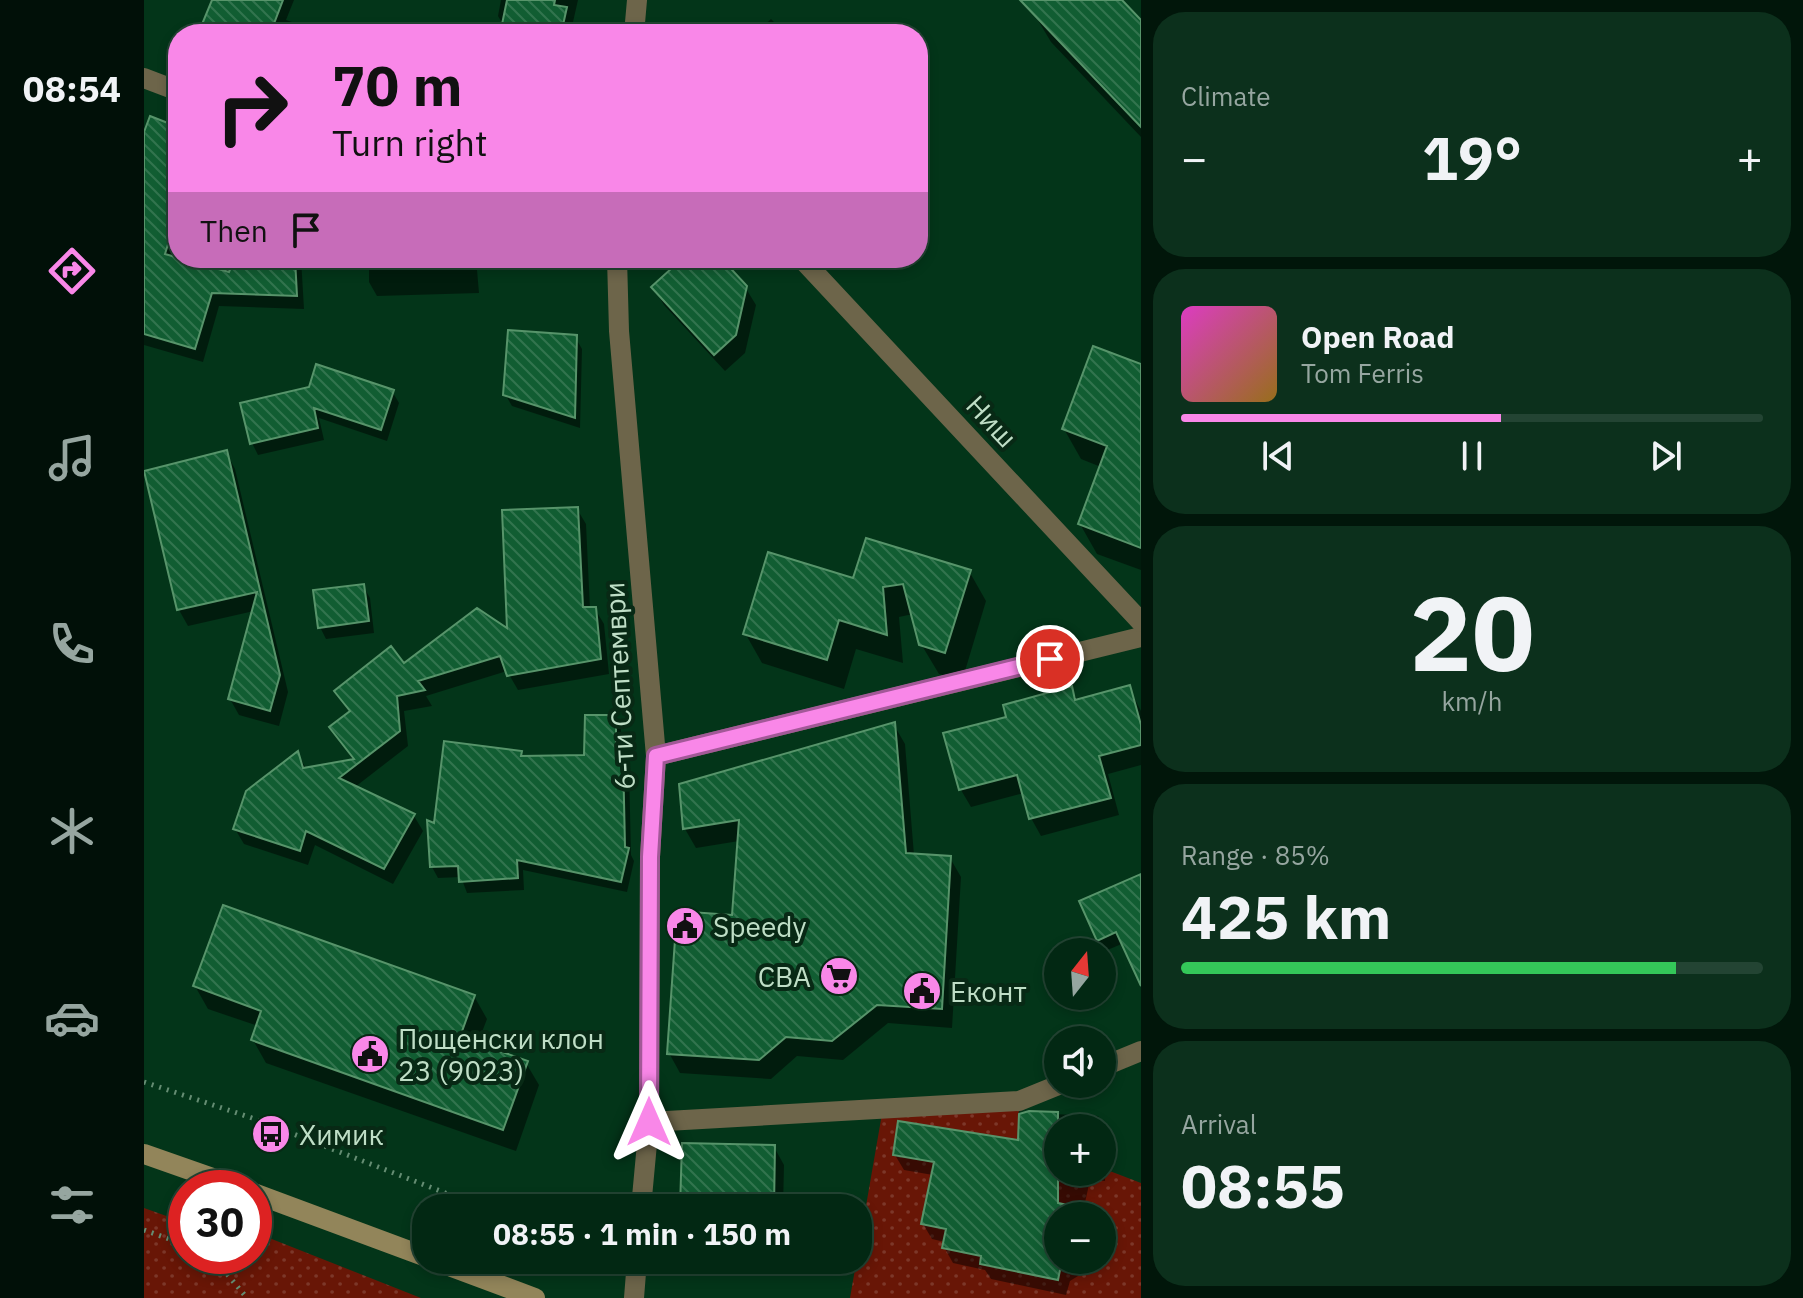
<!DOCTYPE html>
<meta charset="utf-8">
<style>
:root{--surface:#022813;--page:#0c301c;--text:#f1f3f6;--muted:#96a6a0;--line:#234433;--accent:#f987e8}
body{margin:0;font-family:"IBM Plex Sans",sans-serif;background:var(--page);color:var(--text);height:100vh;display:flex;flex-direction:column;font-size:30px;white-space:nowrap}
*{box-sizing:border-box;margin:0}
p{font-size:26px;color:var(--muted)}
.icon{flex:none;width:44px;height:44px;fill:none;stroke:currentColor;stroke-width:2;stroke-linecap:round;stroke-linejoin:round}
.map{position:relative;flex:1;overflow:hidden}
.panel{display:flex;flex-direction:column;gap:12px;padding:12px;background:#01160a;width:662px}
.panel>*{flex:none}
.top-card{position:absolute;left:24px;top:24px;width:760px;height:244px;border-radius:32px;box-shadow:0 4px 12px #0003,0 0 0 2px var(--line);background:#f987e8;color:#111;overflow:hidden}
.needle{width:52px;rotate:17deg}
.tools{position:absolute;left:900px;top:938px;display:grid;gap:16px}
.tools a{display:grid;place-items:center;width:72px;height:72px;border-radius:50%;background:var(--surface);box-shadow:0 4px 12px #0003,0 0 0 2px var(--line);font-size:40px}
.speed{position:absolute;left:24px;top:1170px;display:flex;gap:16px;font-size:40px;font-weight:700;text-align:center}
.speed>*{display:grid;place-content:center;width:104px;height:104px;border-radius:50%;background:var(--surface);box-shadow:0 4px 12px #0003,0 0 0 2px var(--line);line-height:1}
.speed .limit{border:12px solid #d22;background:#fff;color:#111}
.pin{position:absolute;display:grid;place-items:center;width:68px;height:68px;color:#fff;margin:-34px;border:4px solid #fff;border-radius:50%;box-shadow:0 2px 8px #0007}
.me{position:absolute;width:88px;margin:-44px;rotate:0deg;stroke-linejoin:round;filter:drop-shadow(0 0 6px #0008)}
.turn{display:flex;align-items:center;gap:28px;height:168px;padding:0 32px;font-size:36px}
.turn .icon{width:104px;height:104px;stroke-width:2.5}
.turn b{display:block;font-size:56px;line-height:68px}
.then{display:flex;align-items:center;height:76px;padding:0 32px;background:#0003;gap:16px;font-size:30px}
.big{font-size:60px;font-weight:700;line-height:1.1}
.panel .widget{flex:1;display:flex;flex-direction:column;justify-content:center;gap:12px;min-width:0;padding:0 28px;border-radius:32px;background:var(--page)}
.panel .dial{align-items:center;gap:0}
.dial b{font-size:104px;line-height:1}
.song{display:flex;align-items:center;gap:24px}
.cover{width:96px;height:96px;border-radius:12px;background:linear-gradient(135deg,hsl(310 70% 55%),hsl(40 70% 35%))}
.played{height:8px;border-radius:4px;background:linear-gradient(90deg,var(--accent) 55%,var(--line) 55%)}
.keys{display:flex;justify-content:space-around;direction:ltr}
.heat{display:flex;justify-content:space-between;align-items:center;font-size:44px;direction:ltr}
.charge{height:12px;border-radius:6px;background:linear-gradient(90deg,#34c759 85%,var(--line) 0)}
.trip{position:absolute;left:268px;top:1194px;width:460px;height:80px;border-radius:32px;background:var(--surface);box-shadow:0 4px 12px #0003,0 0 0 2px var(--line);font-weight:700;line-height:80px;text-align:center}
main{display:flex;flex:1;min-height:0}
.tabs{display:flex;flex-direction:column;width:144px;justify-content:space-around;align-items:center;background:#011008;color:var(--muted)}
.tabs .icon{width:56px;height:56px}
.tabs .on{color:var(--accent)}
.tabs b{font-size:36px;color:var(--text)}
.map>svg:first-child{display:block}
</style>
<main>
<nav class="tabs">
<b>08:54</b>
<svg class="icon on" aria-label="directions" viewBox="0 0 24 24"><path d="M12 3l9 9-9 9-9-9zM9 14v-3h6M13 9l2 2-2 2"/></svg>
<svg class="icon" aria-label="music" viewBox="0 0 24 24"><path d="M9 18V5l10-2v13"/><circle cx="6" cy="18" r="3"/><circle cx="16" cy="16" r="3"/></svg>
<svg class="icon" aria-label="phone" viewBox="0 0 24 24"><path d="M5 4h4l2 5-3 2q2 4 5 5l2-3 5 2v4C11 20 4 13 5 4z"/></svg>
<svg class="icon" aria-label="climate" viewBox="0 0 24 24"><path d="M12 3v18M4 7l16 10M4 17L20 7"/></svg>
<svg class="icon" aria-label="car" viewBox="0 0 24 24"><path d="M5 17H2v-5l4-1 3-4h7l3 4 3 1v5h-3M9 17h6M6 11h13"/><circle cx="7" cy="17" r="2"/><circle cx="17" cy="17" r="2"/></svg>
<svg class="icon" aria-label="filters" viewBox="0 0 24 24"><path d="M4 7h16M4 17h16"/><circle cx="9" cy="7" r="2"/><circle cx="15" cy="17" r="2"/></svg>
</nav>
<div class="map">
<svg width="997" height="1298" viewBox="0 0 997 1298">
<defs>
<pattern id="park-dots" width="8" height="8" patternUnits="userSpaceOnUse" patternTransform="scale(2)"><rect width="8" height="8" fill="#681606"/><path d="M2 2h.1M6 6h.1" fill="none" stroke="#7c3729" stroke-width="1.8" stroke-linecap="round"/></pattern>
<pattern id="building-back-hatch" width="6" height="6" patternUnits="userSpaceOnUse" patternTransform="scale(2)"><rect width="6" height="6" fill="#115d32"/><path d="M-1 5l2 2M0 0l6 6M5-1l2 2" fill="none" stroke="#32744e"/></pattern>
</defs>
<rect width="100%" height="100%" fill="#033519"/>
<path fill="url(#park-dots)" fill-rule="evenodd" d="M 875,1101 L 874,1163 L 914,1172 L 958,1172 L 958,1168 L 997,1183 L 997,1298 L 706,1298 L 739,1108 ZM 914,1216 L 958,1216 L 958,1260 L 914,1260 Z
M 0,1208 L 42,1223 L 42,1256 L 110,1256 L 110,1232 L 277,1298 L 0,1298 Z"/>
<path fill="#0007" fill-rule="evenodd" d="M 70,0 L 150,0 L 142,20 L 184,34 L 58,34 Z
M 357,0 L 434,0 L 429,22 L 436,34 L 359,34 L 360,26 L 354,16 Z
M 902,0 L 975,0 L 997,23 L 997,137 L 907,42 L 889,12 Z
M 627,19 L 642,34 L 611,34 Z
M 34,129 L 34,258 L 157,258 L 160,309 L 75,306 L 59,362 L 0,345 L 0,138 Z
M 774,198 L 785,216 L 774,227 Z
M 205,258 L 332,258 L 335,293 L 233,296 L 225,282 L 225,264 Z
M 542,258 L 574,258 L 601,287 L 612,305 L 601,353 L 581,371 L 520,305 L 510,288 Z
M 729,258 L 741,258 L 735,264 Z
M 431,337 L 438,349 L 436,428 L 368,406 L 361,394 Z
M 997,367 L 997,570 L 953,554 L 936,524 L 957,467 L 937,459 L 920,429 Z
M 248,391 L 255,403 L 243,441 L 175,418 L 180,440 L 114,455 L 108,443 L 98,404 Z
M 82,452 L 91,469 L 144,692 L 135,726 L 95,715 L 86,699 L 110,611 L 44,626 L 35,610 L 2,471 Z
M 433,509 L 442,524 L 446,609 L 451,609 L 460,624 L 465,674 L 374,690 L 363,671 L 282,696 L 288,706 L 260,711 L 264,746 L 211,787 L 270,816 L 279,831 L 249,884 L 171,845 L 164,865 L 100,844 L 91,829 L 154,754 L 163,770 L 210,761 L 188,728 L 207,713 L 193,691 L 365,632 Z
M 825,571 L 842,601 L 818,681 L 795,674 L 777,644 L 769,614 L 755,617 L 759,663 L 712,649 L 700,689 L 618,663 L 601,633 L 710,581 Z
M 219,586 L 226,598 L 230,633 L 182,639 L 176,627 Z
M 985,688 L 997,711 L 997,765 L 964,774 L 975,815 L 897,836 L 887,818 L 880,793 L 827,807 L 817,790 L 802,734 L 865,718 L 927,689 L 934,701 Z
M 471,717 L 477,729 L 477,755 L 485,768 L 487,855 L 490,861 L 483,892 L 379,870 L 380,890 L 323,893 L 317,877 L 294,878 L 288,867 L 291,826 L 377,753 L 380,758 L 442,757 Z
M 750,725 L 761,744 L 770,855 L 806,858 L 817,877 L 808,1028 L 744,1023 L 699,1060 L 653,1056 L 627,1079 L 536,1073 L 525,1053 L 590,917 L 595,841 L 552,848 L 541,829 L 537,786 Z
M 997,884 L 997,981 L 980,943 L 961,951 L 954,940 Z
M 51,986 L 330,996 L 343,1019 L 333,1045 L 382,1063 L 395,1085 L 372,1151 L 122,1063 L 109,1040 L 114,1026 L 64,1009 Z
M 885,1113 L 954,1116 L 962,1131 L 961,1181 L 946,1180 L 938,1216 L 914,1216 L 914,1260 L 945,1260 L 946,1263 L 942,1271 L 926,1281 L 922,1295 L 847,1279 L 841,1270 L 809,1263 L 800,1247 L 801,1242 L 788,1239 L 779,1224 L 789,1175 L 760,1170 L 751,1155 L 876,1142 ZM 914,1128 L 958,1128 L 958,1172 L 914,1172 Z
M 630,1147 L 640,1165 L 639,1208 L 538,1208 Z"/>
<path fill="url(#building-back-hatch)" stroke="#57946a" stroke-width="2" d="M 68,0 L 139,0 L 126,34 L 54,34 Z
M 363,0 L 411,0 L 410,5 L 423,7 L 417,34 L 356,34 Z
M 876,0 L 978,0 L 997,20 L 997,127 Z
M 6,116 L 34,127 L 34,212 L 21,254 L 85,272 L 91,258 L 151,258 L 153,296 L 68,293 L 51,349 L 0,334 L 0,132 Z
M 539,258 L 577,258 L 603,286 L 592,335 L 570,355 L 507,287 Z
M 364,330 L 433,335 L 431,418 L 359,395 Z
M 949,346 L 997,364 L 997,548 L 934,524 L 963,446 L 918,429 Z
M 172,364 L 250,390 L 237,430 L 170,408 L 174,428 L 106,444 L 96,403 L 165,387 Z
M 83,450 L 136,675 L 126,711 L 84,699 L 113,592 L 33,610 L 0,471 Z
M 434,507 L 439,607 L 452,607 L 457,659 L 363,676 L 356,656 L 274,681 L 281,690 L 253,696 L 256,731 L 195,778 L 271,814 L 240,869 L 162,831 L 156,851 L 89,829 L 102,791 L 154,751 L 159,768 L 210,759 L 185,727 L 206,711 L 190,691 L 247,646 L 260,663 L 333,608 L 363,628 L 358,510 Z
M 722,538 L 827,570 L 801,653 L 775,645 L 759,584 L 739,587 L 743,635 L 695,620 L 683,660 L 599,634 L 624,552 L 709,578 Z
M 220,584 L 225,621 L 174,628 L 169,590 Z
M 986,685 L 997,725 L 997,745 L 955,756 L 967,798 L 885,819 L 873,775 L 815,790 L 799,733 L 862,717 L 859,705 L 928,686 L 931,700 Z
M 441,715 L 472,715 L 472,755 L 479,755 L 481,847 L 485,848 L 477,882 L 373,860 L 374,878 L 315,882 L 314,866 L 286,867 L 283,820 L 290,823 L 300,741 L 378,751 L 377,756 L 440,755 Z
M 751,722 L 762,853 L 807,856 L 798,1009 L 733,1005 L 688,1041 L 642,1037 L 615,1060 L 523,1054 L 533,911 L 588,915 L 595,820 L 539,829 L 535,784 Z
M 997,874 L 997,986 L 972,932 L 953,941 L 935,901 Z
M 79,905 L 331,995 L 316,1037 L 384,1061 L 359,1130 L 107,1040 L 117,1011 L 49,986 Z
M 885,1111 L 914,1112 L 914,1203 L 929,1206 L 927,1216 L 914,1216 L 914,1260 L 918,1260 L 914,1280 L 836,1264 L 837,1256 L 798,1248 L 802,1229 L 777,1224 L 790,1162 L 749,1155 L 754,1121 L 874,1140 L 875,1114 Z
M 538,1143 L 631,1145 L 630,1208 L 536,1208 Z"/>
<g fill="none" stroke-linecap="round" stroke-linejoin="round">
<path stroke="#658d73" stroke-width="5" stroke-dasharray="2 6" stroke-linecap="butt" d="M 0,1082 L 108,1118 L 340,1208
M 0,1230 L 42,1245
M 68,1256 L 103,1298"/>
<path stroke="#6d654a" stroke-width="20" d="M 512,756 L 997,637"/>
<path stroke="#6d654a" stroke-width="20" d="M 490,34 L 493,0
M 0,78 L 34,91
M 473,258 L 475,331 L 512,756 L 506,857 L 505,1122 L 497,1208
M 657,258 L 997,622
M 958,1067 L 997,1051
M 505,1122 L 875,1101 L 917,1084
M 490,1298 L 493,1260"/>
<path stroke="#92855a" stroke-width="20" d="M 0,1154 L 97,1188
M 110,1193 L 282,1257
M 289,1260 L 391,1298"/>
</g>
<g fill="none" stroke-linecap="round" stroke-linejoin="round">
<g stroke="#a25897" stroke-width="20">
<path id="route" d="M 505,1122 L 506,857 L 512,756 L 906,659"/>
</g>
<use href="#route" stroke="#f987e8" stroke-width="14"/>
</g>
<defs>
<g id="civic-disc" transform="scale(2)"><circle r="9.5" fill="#f987e8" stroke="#082915"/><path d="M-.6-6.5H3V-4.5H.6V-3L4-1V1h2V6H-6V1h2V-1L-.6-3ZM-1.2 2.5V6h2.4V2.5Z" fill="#111"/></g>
<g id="supermarket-disc" transform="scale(2)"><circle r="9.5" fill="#f987e8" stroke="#082915"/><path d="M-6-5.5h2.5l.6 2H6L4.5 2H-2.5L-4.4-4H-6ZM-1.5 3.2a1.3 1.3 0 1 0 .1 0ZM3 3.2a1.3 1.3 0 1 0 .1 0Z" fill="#111"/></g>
<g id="bus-disc" transform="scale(2)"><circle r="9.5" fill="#f987e8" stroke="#082915"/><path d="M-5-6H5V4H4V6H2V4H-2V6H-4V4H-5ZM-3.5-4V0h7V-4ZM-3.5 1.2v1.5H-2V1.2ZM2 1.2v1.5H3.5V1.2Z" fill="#111"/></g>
</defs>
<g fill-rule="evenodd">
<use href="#civic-disc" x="541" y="926"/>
<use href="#supermarket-disc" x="695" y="976"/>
<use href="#civic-disc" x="778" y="991"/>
<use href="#civic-disc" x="226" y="1054"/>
<use href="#bus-disc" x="127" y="1134"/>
</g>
<g text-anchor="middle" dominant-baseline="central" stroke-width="8" stroke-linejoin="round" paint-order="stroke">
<g font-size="28" fill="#bfdec6" stroke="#082915">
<text transform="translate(848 421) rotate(47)">Ниш</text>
<text transform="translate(475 686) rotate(-93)">6-ти Септември</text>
</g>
<g font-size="28" fill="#bfdec6" stroke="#082915" text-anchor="start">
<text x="569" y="926">Speedy</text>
<text x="667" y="976" text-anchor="end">CBA</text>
<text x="806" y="991">Еконт</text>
<text x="254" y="1038">Пощенски клон<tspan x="254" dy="32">23 (9023)</tspan></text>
<text x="155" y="1134">Химик</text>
</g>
</g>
</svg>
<div class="tools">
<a><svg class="needle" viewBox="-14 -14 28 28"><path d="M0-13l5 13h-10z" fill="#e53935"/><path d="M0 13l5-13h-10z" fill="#96a6a0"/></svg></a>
<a><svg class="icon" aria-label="sound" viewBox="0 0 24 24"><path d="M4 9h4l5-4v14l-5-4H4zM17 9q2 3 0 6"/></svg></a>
<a>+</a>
<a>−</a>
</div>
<div class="speed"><div class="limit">30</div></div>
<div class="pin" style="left:906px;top:659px;background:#d93025"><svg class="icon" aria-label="arrive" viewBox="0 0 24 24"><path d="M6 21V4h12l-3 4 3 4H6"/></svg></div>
<svg class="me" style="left:505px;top:1122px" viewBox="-20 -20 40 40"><path d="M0-17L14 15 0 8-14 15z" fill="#f987e8" stroke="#fff" stroke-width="4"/></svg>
<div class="trip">08:55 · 1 min · 150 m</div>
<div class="top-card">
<div class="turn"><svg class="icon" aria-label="right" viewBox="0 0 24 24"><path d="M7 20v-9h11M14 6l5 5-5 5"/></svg><div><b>70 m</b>Turn right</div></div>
<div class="then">Then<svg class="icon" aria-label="arrive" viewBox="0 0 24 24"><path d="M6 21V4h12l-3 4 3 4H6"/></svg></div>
</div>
</div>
<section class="panel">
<div class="widget"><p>Climate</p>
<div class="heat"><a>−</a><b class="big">19°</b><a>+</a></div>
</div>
<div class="widget">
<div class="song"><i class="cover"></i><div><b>Open Road</b><p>Tom Ferris</p></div></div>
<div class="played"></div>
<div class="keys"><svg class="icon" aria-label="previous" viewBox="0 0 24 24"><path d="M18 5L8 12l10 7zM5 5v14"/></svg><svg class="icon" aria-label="pause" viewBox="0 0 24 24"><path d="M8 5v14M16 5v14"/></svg><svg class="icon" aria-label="next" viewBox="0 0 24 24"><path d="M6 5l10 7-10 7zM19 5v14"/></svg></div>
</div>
<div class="widget dial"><b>20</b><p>km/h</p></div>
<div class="widget"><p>Range · 85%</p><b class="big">425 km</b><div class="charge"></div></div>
<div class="widget"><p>Arrival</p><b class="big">08:55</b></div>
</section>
</main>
